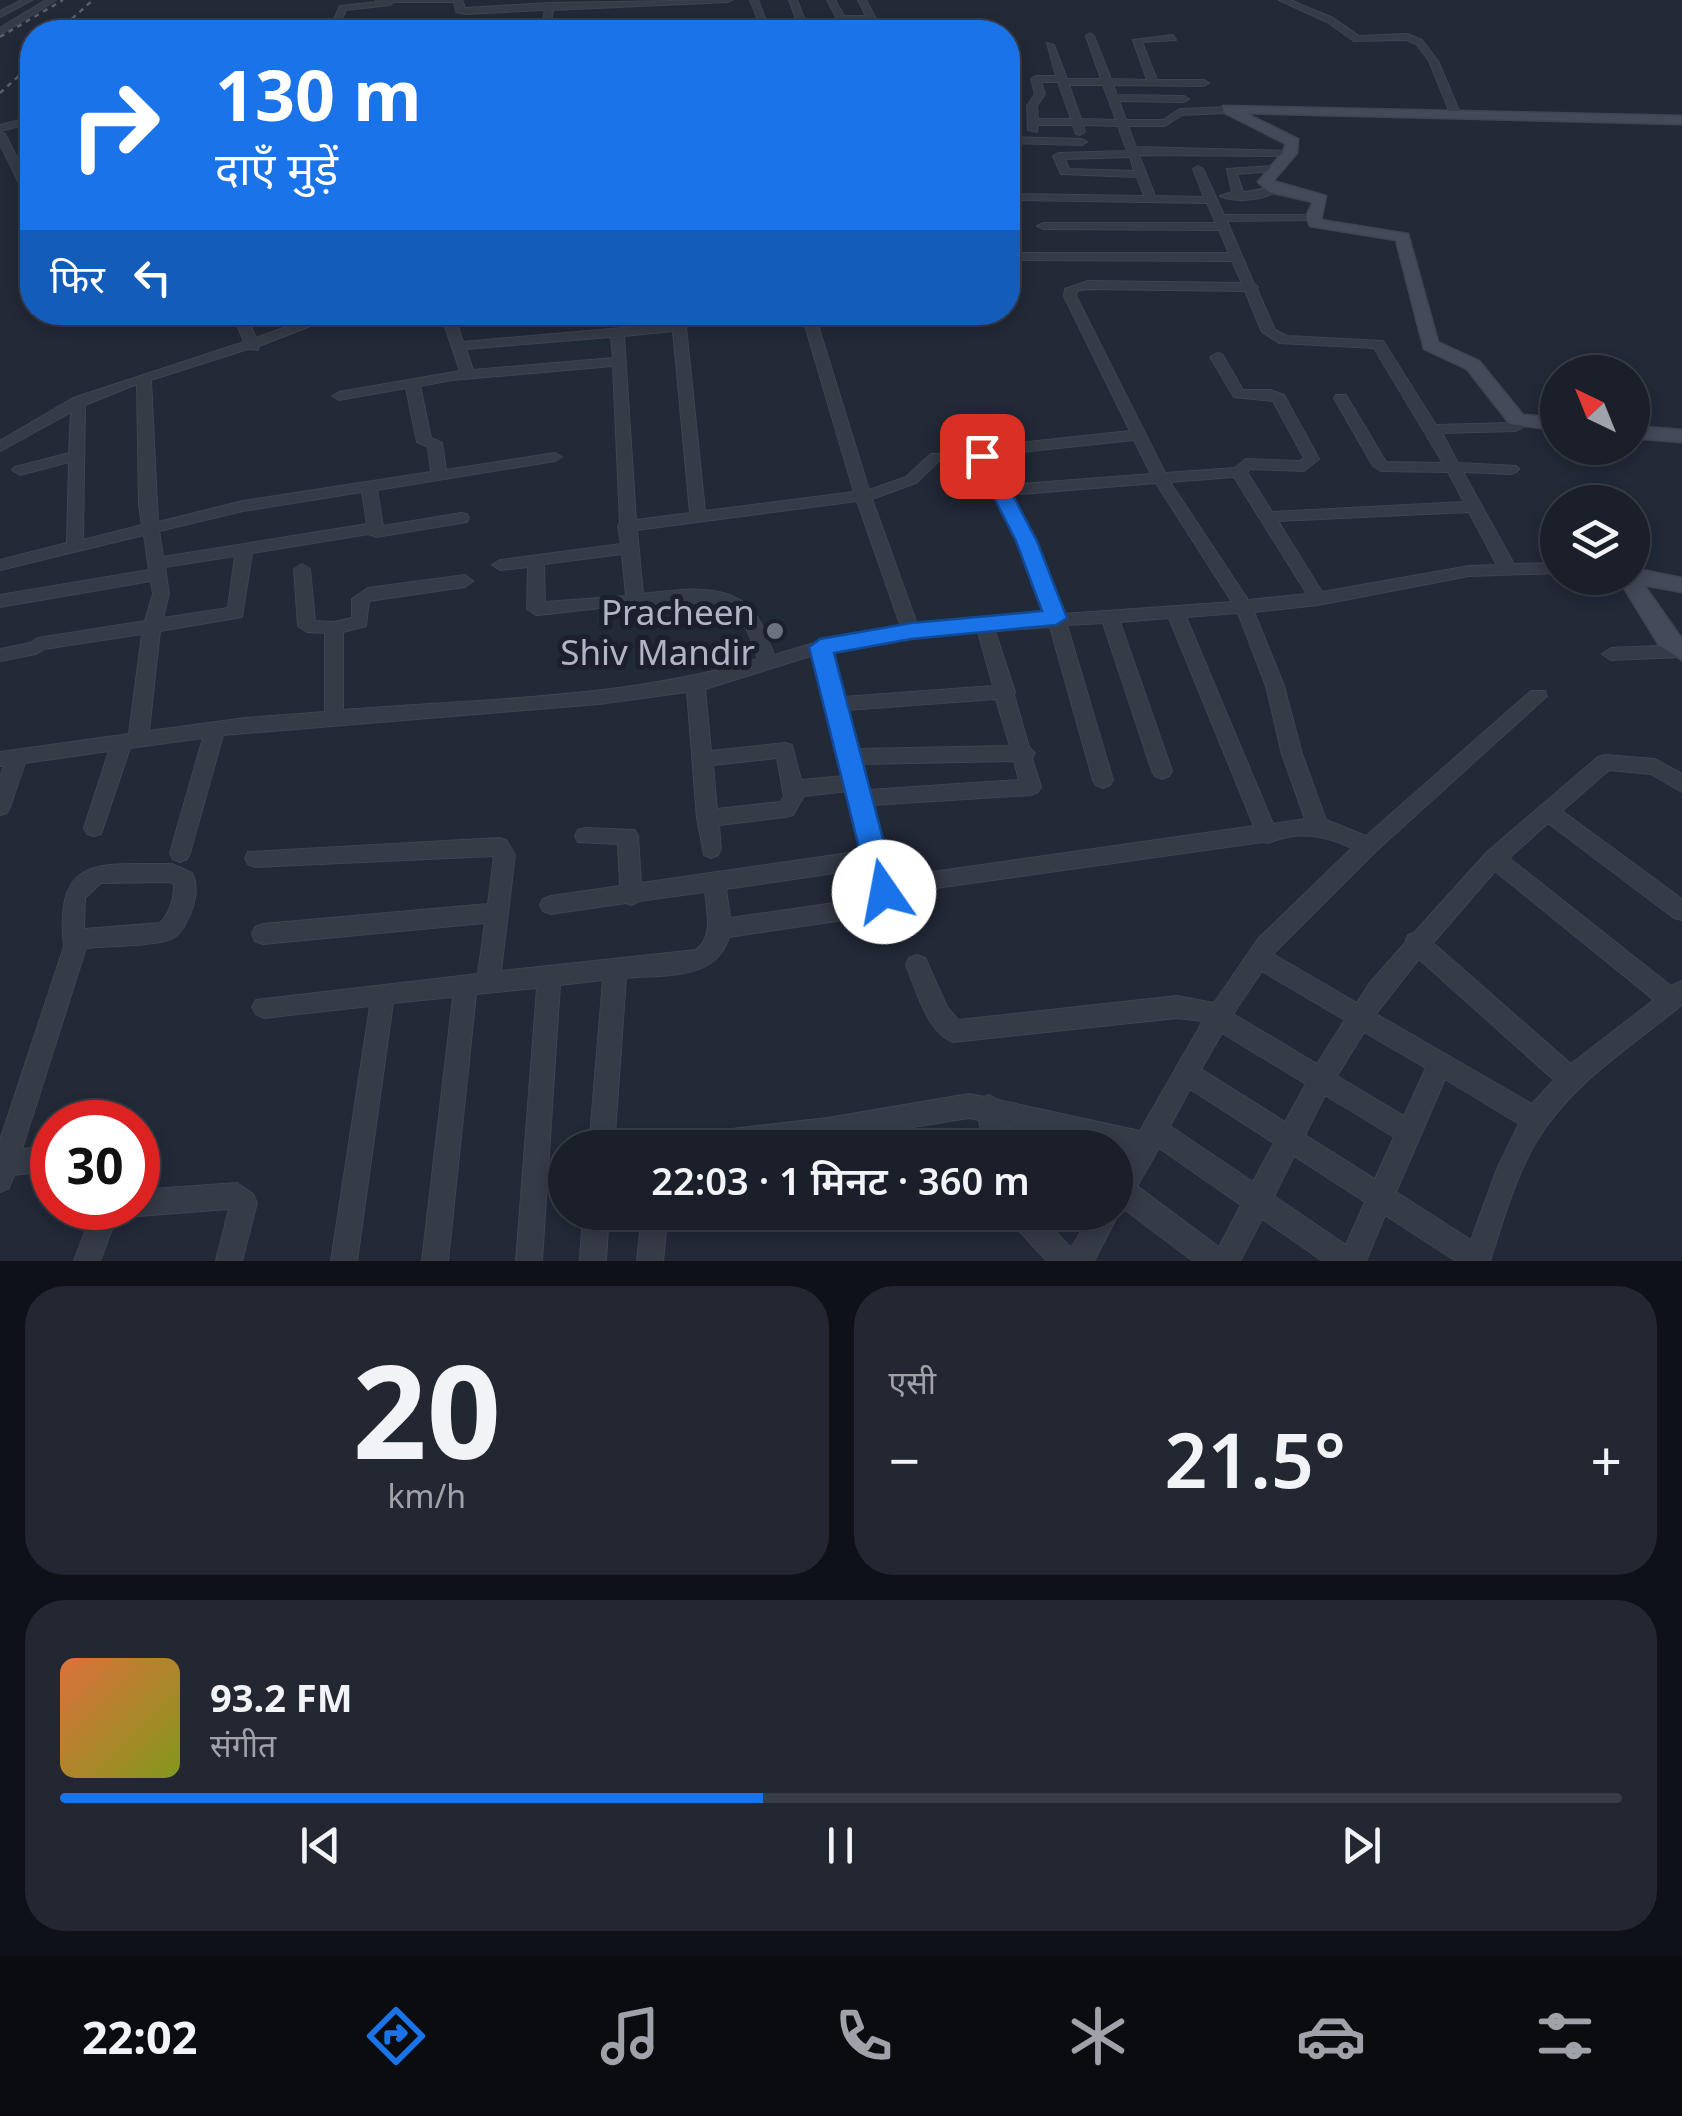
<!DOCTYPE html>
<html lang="hi">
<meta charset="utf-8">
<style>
:root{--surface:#1a1f29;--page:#232731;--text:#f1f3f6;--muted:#9fa2a8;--line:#383d46;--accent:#1a73e8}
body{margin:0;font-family:"Noto Sans","Noto Sans Devanagari",sans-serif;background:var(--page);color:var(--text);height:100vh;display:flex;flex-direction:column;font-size:38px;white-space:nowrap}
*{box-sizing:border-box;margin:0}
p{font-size:32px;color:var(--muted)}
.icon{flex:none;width:55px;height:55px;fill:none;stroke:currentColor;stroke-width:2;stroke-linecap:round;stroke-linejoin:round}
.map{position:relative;height:1261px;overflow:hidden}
.sheet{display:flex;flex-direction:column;gap:25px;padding:25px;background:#0e1117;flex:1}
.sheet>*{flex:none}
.hud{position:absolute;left:20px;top:20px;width:1000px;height:305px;border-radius:40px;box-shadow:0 5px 15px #0003,0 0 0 2px var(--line);background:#1a73e8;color:#fff;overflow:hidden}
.needle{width:65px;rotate:317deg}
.tools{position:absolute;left:1540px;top:355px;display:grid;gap:20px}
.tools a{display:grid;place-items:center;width:110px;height:110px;border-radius:50%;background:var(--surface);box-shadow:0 5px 15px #0003,0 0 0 2px var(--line);font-size:50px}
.speed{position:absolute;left:30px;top:1100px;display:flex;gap:20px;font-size:50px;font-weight:700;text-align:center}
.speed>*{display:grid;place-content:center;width:130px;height:130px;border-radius:50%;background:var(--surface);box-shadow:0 5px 15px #0003,0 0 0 2px var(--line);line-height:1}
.speed .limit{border:15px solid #d22;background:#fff;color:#111}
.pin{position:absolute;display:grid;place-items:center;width:85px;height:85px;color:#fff;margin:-42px;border-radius:20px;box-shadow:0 5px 15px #0006}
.me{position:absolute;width:110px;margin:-55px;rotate:348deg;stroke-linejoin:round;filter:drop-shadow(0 0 8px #0008)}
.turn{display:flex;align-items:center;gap:35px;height:210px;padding:0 30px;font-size:45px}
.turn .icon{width:130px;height:130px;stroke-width:2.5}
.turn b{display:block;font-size:70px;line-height:85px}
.then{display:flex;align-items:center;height:95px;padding:0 30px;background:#0003;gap:20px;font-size:38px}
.big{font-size:75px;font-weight:600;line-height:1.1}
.sheet .widget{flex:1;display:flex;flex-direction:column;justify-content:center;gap:15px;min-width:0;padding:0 35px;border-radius:40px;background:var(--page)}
.sheet .dial{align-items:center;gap:0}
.dial b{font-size:130px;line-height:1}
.song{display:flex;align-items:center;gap:30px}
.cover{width:120px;height:120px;border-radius:15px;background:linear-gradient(135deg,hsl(20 70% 55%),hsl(70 70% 35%))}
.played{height:10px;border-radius:5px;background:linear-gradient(90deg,var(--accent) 45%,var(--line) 45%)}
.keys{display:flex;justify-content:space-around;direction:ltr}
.heat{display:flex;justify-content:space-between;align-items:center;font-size:55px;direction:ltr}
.sheet .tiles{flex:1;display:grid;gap:25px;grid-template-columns:1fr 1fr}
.widget:last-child{grid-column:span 2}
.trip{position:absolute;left:548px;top:1130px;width:585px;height:100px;border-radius:50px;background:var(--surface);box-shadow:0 5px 15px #0003,0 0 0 2px var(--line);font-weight:600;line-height:100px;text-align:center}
.tab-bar{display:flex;height:160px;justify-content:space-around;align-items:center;background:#0a0c10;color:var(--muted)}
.tab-bar .icon{width:70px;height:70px}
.tab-bar .current{color:var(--accent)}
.tab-bar b{font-size:45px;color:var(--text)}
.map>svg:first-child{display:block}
</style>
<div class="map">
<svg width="1682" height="1261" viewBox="0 0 1682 1261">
<rect width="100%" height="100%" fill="#222937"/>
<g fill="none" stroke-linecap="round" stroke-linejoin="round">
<g stroke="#3f4451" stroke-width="2">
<path id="street" d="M 22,0 L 32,0 L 0,17 L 0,11 Z
M 46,0 L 56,0 L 0,35 L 0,28 Z
M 376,0 L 462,0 L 465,8 L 550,3 L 732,0 L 728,2 L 553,10 L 550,28 L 558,32 L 547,32 L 541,29 L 545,10 L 465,14 L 456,12 L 454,2 L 394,2 L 390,5 L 346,10 L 338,28 L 341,32 L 333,32 L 330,28 L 340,6 L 377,2 Z
M 750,0 L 758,0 L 769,28 L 799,27 L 789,0 L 797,0 L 808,28 L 903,22 L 930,26 L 932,32 L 903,28 L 824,32 L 730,32 L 734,29 L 761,28 Z
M 827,0 L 835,0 L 844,16 L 866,16 L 858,0 L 866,0 L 876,19 L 872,22 L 838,21 Z
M 1279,0 L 1290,0 L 1333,18 L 1359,36 L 1407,34 L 1422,40 L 1438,61 L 1460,113 L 1455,116 L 1450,113 L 1429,61 L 1416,44 L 1406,40 L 1354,41 L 1327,22 Z
M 1090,33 L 1094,36 L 1111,79 L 1147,80 L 1133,40 L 1173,35 L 1176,40 L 1142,42 L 1157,80 L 1204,80 L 1209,83 L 1204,86 L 1113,85 L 1117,95 L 1184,96 L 1189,99 L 1184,102 L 1119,101 L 1126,120 L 1163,120 L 1180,109 L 1227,107 L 1232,110 L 1227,113 L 1182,115 L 1165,126 L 1128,126 L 1136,147 L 1294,151 L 1295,153 L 1290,156 L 1139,155 L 1155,196 L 1204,197 L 1193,169 L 1198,166 L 1203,169 L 1224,215 L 1317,215 L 1319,217 L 1313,220 L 1227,221 L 1254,284 L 1258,287 L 1257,289 L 1275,330 L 1287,336 L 1383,341 L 1436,425 L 1509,423 L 1512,417 L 1522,417 L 1523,427 L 1516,431 L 1442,433 L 1458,463 L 1516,466 L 1519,469 L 1516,472 L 1511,474 L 1463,472 L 1514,564 L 1558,563 L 1558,573 L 1469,576 L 1318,605 L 1254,612 L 1284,686 L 1302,754 L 1326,820 L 1366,836 L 1531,691 L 1545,691 L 1547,696 L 1375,852 L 1273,954 L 1357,1003 L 1369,984 L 1405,943 L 1408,935 L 1414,933 L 1487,852 L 1598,757 L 1605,755 L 1655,759 L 1682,774 L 1682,792 L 1651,774 L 1609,770 L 1562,811 L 1682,899 L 1682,920 L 1674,918 L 1548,823 L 1509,858 L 1671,986 L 1682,981 L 1682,1005 C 1631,1046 1572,1083 1537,1140 C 1515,1177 1503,1221 1490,1261 L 1456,1261 L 1385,1215 L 1366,1261 L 1323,1261 L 1262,1219 L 1240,1261 L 1193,1261 L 1124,1209 L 1120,1211 L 1094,1261 L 1047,1261 L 1010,1221 L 1006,1212 L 1037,1212 L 1071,1248 L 1093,1212 L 1115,1212 L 1115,1175 L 1128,1153 L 1115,1150 L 1115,1148 L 1103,1148 L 1005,1126 L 1009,1148 L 984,1148 L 979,1120 L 969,1118 L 782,1148 L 660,1148 L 663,1139 L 672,1136 L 827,1118 L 969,1094 L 984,1097 L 989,1095 L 998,1100 L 1140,1131 L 1203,1021 L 1177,1018 L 953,1042 C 927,1032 916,989 906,965 L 909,958 L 917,955 L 925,958 L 947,1007 L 958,1020 L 1177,996 L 1214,1003 L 1258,939 L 1352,848 C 1324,835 1297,830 1268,843 L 1263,842 L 900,893 L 881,910 L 864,917 L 729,937 C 716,981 665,974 626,978 L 614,1148 L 589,1148 L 603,980 L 560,985 L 542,1261 L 516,1261 L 537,988 L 476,994 L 448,1261 L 422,1261 L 453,997 L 393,1003 L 357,1261 L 331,1261 L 370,1006 L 264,1018 L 256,1014 L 252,1007 L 256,1000 L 478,974 L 485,923 L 263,944 L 255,941 L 252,934 L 255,927 L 263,924 L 488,904 L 494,856 L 255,867 L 248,864 L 245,858 L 248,852 L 499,838 L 506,840 L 515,855 L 501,971 L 696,950 C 714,937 707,912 705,892 L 639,901 L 631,905 L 626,903 L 551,914 L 543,911 L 540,905 L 543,899 L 551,896 L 620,886 L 618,844 L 578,842 L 575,836 L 578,830 L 585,828 L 635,830 L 638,836 L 641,883 L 863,851 L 848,791 L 804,796 L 793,815 L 786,817 L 719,825 L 721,849 L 718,855 L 711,858 L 704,855 L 697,818 L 687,692 L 599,704 L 223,735 L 190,853 L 187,859 L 180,862 L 173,859 L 170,853 L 203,738 L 130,748 L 101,834 L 94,836 L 87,834 L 84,828 L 109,751 L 25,763 L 10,807 L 7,813 L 0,815 L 0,778 L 4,766 L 0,766 L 0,752 L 129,734 L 142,634 L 44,649 L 36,654 L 0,661 L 0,649 L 30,643 L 38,638 L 145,621 L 153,594 L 151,581 L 0,607 L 0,595 L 149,570 L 144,535 L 0,570 L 0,560 L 67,543 L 69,462 L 20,475 L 12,470 L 15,467 L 69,453 L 71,412 L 0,451 L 0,441 L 73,398 L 244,342 L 232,312 L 245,312 L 256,338 L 327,312 L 346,312 L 259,346 L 258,350 L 248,349 L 151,380 L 158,522 L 243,501 L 431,472 L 428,447 L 417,442 L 406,388 L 339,400 L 332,396 L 339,392 L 460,371 L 440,312 L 453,312 L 463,342 L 679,323 L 686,327 L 705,511 L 854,492 L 801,312 L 814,312 L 869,490 L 906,477 L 931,454 L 941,454 L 943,457 L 916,483 L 872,499 L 917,624 L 1046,615 L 1018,541 L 975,451 L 982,447 L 1130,431 L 1064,296 L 1065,289 L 1088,281 L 1242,283 L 1232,261 L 1008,260 L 1008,253 L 1229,253 L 1219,230 L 1043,229 L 1037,226 L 1043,223 L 1216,223 L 1207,203 L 1008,200 L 1008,194 L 1144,196 L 1137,177 L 1061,174 L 1053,156 L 1058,153 L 1127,151 L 1118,126 L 1083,125 L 1085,132 L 1080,135 L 1076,134 L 1073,125 L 1038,125 L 1037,132 L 1028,130 L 1027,106 L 1035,94 L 1031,79 L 1036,76 L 1056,76 L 1047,43 L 1054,45 L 1067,79 L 1101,79 L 1086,36 ZM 1041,82 L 1058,82 L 1071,119 L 1038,119 L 1037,106 L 1045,94 ZM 1069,85 L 1103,85 L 1116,120 L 1081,119 ZM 1130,157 L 1134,171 L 1069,169 L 1065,159 ZM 1088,289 L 1245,291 L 1262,332 L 1279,343 L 1374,348 L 1443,463 L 1386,462 L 1346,395 L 1336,395 L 1334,398 L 1373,466 L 1381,471 L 1448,472 L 1464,502 L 1272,512 L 1247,472 L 1250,469 L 1304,471 L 1319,459 L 1284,395 L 1270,390 L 1243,390 L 1222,354 L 1217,353 L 1210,357 L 1234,397 L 1273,401 L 1304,458 L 1300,461 L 1246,459 L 1235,468 L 1165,473 L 1076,296 L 1077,291 ZM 673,331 L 690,513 L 636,520 L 624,336 ZM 611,337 L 613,358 L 473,370 L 466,349 ZM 613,366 L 620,523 L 618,526 L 621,544 L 500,560 L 492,565 L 500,570 L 528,567 L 527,609 L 536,615 C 575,612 705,591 732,611 C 747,622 752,643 758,659 C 625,699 481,699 343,710 L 343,632 L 366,626 L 369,601 L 465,587 L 473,581 L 465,575 L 368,588 L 352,599 L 352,618 L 334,622 L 315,621 L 310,569 L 302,564 L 294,569 L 298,626 L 307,632 L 325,633 L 325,712 L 245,718 L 149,731 L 160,631 L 242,617 L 252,553 L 369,534 L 376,537 L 467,522 L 469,518 L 467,514 L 461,513 L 383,526 L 377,490 L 555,461 L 562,457 L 555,453 L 446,470 L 442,443 L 431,438 L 420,386 L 452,380 ZM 137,384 L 139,505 L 142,525 L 83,540 L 85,405 ZM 1134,440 L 1151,474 L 1021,484 L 1013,489 L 1021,494 L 1156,483 L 1232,602 L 1063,614 L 1034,541 L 991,455 ZM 1234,477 L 1307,594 L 1248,600 L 1170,482 ZM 362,492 L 367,524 L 163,557 L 159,531 L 243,511 ZM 857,501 L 901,627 L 821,641 L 774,655 C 768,640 763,623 752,610 C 727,581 676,590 643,594 L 637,530 ZM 1469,512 L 1497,565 L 1469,566 L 1322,592 L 1278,521 ZM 622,554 L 626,596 L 545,602 L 544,564 ZM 235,556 L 228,608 L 163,618 L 169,594 L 165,567 ZM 1238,613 L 1266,686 L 1282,754 L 1305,819 L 1273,824 L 1186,617 ZM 1169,618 L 1254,826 L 891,878 L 872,805 L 1031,795 L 1038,792 L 1041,787 L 1032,758 L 1035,753 L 1029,747 L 1014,695 L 1015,692 L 995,631 L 1050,627 L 1093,780 L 1096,785 L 1103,788 L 1110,785 L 1113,780 L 1067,625 L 1103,623 L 1152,771 L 1155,776 L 1162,779 L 1169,776 L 1172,771 L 1120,622 ZM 978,632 L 993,686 L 843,697 L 831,651 L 911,637 ZM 814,655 L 844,776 L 801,780 L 792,745 L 785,743 L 711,751 L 705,689 ZM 996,699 L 1010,746 L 857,749 L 847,710 ZM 777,758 L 784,797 L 780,802 L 717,809 L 713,765 ZM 1014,761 L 1019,780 L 868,790 L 861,764 ZM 868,868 L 873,890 L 862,899 L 730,918 L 726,889 ZM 1495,871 L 1654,1000 L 1571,1064 L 1433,943 ZM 1419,959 L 1554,1080 L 1532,1104 L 1376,1014 ZM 1262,971 L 1345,1020 L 1317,1064 L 1233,1014 ZM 1364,1032 L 1426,1068 L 1404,1116 L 1337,1076 ZM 1222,1033 L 1306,1084 L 1285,1122 L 1201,1069 ZM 1445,1079 L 1519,1124 L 1497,1169 L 1471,1240 L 1396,1192 ZM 1190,1089 L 1274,1143 L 1253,1182 L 1170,1126 ZM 1325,1095 L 1394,1137 L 1375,1179 L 1305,1135 ZM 1159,1148 L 1241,1205 L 1219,1247 L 1137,1186 ZM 1294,1156 L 1365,1202 L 1346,1245 L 1274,1196 Z
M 32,117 L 32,123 L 0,131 L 5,134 L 32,187 L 32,196 L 30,196 L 24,193 L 0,144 L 0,125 Z
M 1008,137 L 1082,139 L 1087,142 L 1082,145 L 1008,143 Z
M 1272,166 L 1277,169 L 1276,171 L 1237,174 L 1243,192 C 1254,192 1269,186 1278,187 L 1278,191 C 1262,200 1237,203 1220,196 L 1232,192 L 1227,169 Z
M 505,312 L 517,312 L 517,313 L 511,317 Z
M 1681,645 L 1681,657 L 1611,660 L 1602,654 L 1611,648 Z
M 172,864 L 192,873 C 198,885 196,899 191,912 C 187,921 182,933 173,938 C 161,946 103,946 86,948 L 22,1149 L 52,1146 L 52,1170 L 14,1175 L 9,1188 L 0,1192 L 0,1140 L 64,947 C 54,853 100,865 172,864 ZM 170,882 L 174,884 C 174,899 171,912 160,923 L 84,929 L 85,898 L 101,883 Z
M 237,1183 L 253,1194 L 257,1203 L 242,1261 L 216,1261 L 229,1209 L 138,1216 L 129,1212 L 127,1208 L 138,1208 L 138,1190 Z
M 94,1208 L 120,1208 L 100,1261 L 74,1261 Z
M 583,1212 L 609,1212 L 606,1261 L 580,1261 Z
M 642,1212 L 668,1212 L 663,1261 L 637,1261 Z"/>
</g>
<g stroke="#3f4451" stroke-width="3">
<path id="secondary" d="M 1223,106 L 1682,116 L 1682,124 L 1245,113 L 1298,139 L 1297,153 L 1273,181 L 1326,196 L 1321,220 L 1408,234 L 1438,342 L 1479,361 L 1523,415 L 1558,418 L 1558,430 L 1510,424 L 1467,369 L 1424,349 L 1396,240 L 1310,226 L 1306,217 L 1313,202 L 1269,192 L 1258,182 L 1283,152 L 1286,144 L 1223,112 Z
M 1632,426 L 1682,430 L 1682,442 L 1632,438 Z
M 1632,568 L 1682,578 L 1682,592 L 1644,585 L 1682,639 L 1682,660 L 1659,645 L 1618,578 L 1632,578 Z"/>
</g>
<use href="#street" fill="#353b47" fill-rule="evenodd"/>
<use href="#secondary" fill="#444a5a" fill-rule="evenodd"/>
<path stroke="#575e6e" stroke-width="2.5" stroke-dasharray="5 5" stroke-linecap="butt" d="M 57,32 L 93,0
M 0,37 L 63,0
M 0,93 L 32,64"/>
</g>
<path fill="#1a73e8" stroke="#114b97" stroke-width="2.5" d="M 982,450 L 992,456 L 1037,541 L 1067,618 L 1056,625 L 911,639 L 834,653 L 897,892 L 893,900 L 874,900 L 870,892 L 809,647 L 820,639 L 911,623 L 1042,611 L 1016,541 L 973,456 Z"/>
<circle fill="#6b7280" stroke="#1b202c" stroke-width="4" cx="775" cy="631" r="10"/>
<g text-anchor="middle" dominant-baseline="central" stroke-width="10" stroke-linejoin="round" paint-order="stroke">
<g font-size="35" fill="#b0b5c4" stroke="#1b202c" text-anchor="end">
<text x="755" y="611">Pracheen<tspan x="755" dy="40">Shiv Mandir</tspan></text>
</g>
</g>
</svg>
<div class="tools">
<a><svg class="needle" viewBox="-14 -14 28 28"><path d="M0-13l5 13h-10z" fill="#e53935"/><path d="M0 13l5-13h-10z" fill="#9fa2a8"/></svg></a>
<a><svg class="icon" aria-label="layers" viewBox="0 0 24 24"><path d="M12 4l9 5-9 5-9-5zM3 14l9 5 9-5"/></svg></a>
</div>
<div class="speed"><div class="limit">30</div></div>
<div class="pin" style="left:982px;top:456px;background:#d93025"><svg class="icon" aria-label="arrive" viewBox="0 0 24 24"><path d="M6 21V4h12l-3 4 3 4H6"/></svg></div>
<svg class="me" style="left:884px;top:892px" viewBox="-20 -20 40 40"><circle r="19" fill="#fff"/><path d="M0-13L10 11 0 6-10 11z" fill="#1a73e8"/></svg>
<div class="trip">22:03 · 1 मिनट · 360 m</div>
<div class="hud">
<div class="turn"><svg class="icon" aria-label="right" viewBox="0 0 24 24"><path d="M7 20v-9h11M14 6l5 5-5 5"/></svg><div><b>130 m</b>दाएँ मुड़ें</div></div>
<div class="then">फिर<svg class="icon" aria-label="left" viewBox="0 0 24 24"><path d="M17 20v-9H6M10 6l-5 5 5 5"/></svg></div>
</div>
</div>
<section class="sheet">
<div class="tiles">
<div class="widget dial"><b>20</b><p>km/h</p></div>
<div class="widget"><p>एसी</p>
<div class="heat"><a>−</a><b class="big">21.5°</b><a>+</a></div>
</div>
<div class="widget">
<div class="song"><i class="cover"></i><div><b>93.2 FM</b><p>संगीत</p></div></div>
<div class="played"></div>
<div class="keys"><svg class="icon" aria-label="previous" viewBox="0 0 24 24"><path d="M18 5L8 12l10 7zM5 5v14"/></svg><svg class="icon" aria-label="pause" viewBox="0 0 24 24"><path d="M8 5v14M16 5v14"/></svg><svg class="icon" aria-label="next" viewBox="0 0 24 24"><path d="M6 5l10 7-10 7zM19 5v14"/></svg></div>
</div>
</div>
</section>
<nav class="tab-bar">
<b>22:02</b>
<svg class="icon current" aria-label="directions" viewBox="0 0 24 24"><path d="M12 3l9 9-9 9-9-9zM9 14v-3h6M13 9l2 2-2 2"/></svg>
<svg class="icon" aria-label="music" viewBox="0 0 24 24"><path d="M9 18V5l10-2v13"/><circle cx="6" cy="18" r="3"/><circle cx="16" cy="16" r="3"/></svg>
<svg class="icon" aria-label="phone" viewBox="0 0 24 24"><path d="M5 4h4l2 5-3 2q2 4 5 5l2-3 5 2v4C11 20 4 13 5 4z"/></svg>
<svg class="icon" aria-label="climate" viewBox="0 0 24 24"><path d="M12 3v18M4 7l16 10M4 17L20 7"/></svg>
<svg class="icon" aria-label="car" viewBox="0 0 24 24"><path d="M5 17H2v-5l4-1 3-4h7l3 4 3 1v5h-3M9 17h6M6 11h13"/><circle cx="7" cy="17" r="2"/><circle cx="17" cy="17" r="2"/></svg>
<svg class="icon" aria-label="filters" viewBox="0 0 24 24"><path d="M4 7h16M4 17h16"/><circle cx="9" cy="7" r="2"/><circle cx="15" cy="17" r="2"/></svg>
</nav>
